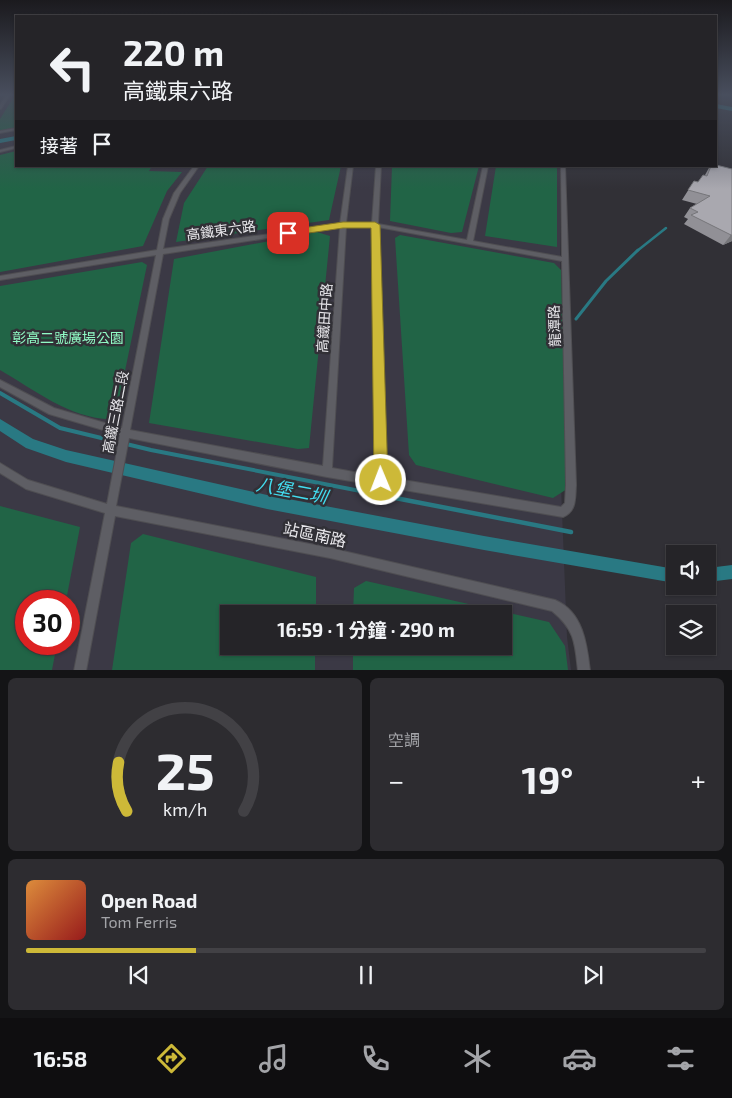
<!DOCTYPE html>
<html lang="zh-TW">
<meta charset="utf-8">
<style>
:root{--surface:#252428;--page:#2d2c30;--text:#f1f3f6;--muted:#a3a4a8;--line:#424145;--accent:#cdb938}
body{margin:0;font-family:"Exo 2","Noto Sans TC",sans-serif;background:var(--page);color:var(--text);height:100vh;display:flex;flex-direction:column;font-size:19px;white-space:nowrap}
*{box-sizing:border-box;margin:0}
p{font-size:16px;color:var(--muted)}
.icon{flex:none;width:28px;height:28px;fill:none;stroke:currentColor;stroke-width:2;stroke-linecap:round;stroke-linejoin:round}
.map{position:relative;height:670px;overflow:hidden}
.panel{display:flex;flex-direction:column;gap:8px;padding:8px;background:#141416;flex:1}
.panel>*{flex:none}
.banner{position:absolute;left:15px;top:15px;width:702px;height:152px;border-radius:0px;box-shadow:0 1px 4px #0004,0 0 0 1px var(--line);background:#252428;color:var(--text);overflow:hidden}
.fabs{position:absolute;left:666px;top:545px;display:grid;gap:10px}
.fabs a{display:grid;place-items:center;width:50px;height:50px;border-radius:0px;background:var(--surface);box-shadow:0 1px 4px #0004,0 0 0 1px var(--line);font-size:25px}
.speed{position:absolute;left:15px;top:590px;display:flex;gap:10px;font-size:25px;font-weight:700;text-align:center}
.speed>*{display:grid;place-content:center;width:65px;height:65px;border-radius:50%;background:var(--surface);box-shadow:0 1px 4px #0004,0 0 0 1px var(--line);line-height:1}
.speed .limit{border:8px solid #d22;background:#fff;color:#111}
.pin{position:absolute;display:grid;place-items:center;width:42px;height:42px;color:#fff;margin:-21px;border-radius:10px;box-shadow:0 2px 8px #0006}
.me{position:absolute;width:55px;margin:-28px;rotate:359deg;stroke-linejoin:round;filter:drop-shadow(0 0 4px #0008)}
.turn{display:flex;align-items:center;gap:18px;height:105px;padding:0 25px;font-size:22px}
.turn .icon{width:65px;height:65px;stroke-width:2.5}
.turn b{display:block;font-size:35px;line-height:42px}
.then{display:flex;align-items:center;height:48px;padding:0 25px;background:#0003;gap:10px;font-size:19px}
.big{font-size:38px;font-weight:700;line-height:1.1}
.panel .widget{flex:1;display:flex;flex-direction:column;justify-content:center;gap:8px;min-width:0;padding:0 18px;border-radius:8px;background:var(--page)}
.panel .dial{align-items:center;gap:0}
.dial svg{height:130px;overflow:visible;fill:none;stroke:var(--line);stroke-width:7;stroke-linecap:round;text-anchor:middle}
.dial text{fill:var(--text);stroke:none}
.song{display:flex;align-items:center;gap:15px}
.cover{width:60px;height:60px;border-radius:8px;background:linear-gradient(135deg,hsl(30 70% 55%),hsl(0 70% 35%))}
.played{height:5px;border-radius:2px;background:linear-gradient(90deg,var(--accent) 25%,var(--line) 25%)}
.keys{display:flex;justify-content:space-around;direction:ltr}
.heat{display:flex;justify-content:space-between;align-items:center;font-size:28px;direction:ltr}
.panel .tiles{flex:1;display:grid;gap:8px;grid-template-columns:1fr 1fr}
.widget:last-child{grid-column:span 2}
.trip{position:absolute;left:220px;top:605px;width:292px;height:50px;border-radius:0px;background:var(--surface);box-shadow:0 1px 4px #0004,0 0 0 1px var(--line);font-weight:700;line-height:50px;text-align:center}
.dock{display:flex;height:80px;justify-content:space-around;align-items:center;background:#0f0e10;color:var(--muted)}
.dock .icon{width:35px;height:35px}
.dock .active{color:var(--accent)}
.dock b{font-size:22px;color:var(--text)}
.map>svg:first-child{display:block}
</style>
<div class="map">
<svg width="732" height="671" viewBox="0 0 732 671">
<rect width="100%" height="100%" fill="#313036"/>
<path fill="#3b3945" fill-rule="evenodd" d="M 0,95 L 16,95 L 16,166 L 560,166 L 561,486 L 567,637 L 571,670 L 0,671 ZM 26,601 L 69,601 L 69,644 L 26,644 ZM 229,614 L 504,614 L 504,646 L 229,646 Z"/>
<path fill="#216446" d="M 15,95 L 16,127 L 0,131 L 0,119 Z
M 16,151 L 16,166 L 152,166 L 149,171 L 182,172 L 167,191 L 143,246 L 0,272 L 0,155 Z
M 208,166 L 341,166 L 329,220 L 176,242 L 184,203 Z
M 392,166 L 479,166 L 462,232 L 451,233 L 390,221 Z
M 496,166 L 557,166 L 557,247 L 485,236 Z
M 317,232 L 330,236 L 309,448 L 298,449 L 149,423 L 174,259 Z
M 400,235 L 554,263 L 561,270 L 567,489 L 553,498 L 416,465 L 409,455 L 395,238 Z
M 142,262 L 147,265 L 116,414 L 110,419 C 71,419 33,389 0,370 L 0,286 Z
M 0,506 L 80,527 L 66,601 L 26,601 L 26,644 L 57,644 L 52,670 L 0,670 Z
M 143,534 L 316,577 L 316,614 L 229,614 L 229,646 L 315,646 L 315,670 L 112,670 L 131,543 Z
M 366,581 L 549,622 L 565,646 L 568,670 L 353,670 L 353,646 L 504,646 L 504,614 L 353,614 L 354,588 Z"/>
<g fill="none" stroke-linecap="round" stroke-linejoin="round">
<path stroke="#297983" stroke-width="2.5" d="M 637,251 L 666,228"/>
<path stroke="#297983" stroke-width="3" d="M 576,319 L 606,281 L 638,250"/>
<path stroke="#297983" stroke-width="4" d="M 0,393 L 60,428 L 151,450 L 396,498"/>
<path stroke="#297983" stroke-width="4.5" d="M 390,497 L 571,532"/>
<path fill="#297983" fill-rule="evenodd" d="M 716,104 L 732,107 L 732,111 L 716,108 Z
M 16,136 L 16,140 L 0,143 L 0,139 Z
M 0,419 L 33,439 L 66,450 L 267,495 L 484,536 L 675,569 L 675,583 L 484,550 L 267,509 L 66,462 L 26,448 L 0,431 Z
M 732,565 L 732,579 L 708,582 L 708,568 Z"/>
<g stroke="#4f4e52" stroke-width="2">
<path id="street" d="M 6,95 L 10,95 L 1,109 L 0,109 L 0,105 Z
M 16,128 L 16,130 L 0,133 L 0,131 Z
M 16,146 L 16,148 L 0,152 L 0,150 Z
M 194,166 L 199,166 L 180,193 L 169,219 L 163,249 L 340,224 L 348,166 L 353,166 L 346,223 L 372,223 L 376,166 L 381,166 L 378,224 L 467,240 L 483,166 L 488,166 L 473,241 L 562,257 L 561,166 L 565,166 L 576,485 C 575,498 577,511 563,517 L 327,477 L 129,438 L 116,506 L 330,548 L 555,600 C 583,612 587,644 590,671 L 578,671 C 575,643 575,630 552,611 L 330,558 L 115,516 L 86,671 L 74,671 L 105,513 L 26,489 L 0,473 L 0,463 L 28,480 L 107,504 L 120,435 L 49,414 L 0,387 L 0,380 L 54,408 L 122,428 L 156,255 L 0,280 L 0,276 L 157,250 L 163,219 L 174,193 ZM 340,227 L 323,466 L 130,430 L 163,254 ZM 346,227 L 372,227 L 376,476 L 332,468 ZM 378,227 L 562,261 L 566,485 L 565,503 L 561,507 L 386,477 Z"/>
</g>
<use href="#street" fill="#5e5e64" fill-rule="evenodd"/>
</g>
<path fill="#919096" d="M 710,166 L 716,166 L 732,241 L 723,245 L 684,224 L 688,219 L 684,217 L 690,208 L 697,204 L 682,200 L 694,181 L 698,182 L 705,175 Z"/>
<path fill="#76767a" d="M 731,235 L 732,235 L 732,241 L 723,245 Z"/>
<path fill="#a9a8af" stroke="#76767a" d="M 716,165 L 732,169 L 732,235 L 731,235 L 691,215 L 698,212 L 690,208 L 710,196 L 688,190 L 694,181 L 698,182 L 703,175 L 707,176 L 711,166 L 716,166 Z"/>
<linearGradient id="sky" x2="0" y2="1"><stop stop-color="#1b1a1e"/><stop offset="0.5" stop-color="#484e5d"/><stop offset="1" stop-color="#484e5d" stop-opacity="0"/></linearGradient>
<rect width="732" height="189" fill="url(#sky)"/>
<path fill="#cdb938" stroke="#857824" d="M 343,222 L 375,222 L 380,225 L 388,480 L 386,485 L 381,488 L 376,485 L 374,480 L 371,228 L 343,228 L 288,236 L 283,233 L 288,230 Z"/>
<g text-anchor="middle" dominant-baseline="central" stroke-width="5" stroke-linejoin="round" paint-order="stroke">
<g font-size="14" fill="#e7e6ea" stroke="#313036">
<text transform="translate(221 230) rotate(-8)">高鐵東六路</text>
<text transform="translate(324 318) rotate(-86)">高鐵田中路</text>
<text transform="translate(554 326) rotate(-92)">龍潭路</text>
<text transform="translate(115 412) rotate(-79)">高鐵三路二段</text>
</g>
<g font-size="14" fill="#90fbc5" stroke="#313036">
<text x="68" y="337">彰高二號廣場公園</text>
</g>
<g font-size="16" fill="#e7e6ea" stroke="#313036">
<text transform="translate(315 534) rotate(12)">站區南路</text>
</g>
<g font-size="18" font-style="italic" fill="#43dcef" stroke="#313036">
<text transform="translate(292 490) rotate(11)">八堡二圳</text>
</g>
</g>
</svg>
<div class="fabs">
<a><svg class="icon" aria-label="sound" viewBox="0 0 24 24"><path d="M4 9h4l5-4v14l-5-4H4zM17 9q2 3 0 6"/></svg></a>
<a><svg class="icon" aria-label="layers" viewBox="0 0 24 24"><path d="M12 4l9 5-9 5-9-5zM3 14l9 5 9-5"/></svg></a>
</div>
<div class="speed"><div class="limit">30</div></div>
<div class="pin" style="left:288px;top:233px;background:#d93025"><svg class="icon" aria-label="arrive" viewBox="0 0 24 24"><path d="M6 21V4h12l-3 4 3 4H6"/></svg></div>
<svg class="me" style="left:381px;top:480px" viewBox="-20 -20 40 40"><circle r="17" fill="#cdb938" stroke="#fff" stroke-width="3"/><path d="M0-11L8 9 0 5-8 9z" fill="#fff"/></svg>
<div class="trip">16:59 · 1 分鐘 · 290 m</div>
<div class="banner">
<div class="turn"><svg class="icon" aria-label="left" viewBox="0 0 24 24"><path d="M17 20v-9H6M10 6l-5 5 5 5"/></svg><div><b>220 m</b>高鐵東六路</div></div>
<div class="then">接著<svg class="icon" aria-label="arrive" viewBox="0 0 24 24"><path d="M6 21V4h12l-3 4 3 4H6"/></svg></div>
</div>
</div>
<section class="panel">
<div class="tiles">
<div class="widget dial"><svg viewBox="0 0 100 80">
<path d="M14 69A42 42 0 1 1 86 69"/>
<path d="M14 69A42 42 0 0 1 9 39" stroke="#cdb938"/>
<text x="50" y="56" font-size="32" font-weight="700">25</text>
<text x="50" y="72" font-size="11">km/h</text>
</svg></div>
<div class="widget"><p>空調</p>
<div class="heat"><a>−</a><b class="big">19°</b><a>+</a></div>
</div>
<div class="widget">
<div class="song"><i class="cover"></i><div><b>Open Road</b><p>Tom Ferris</p></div></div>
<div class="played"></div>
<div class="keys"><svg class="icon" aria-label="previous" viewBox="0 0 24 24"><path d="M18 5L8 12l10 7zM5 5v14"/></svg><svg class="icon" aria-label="pause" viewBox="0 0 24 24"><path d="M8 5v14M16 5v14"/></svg><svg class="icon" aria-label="next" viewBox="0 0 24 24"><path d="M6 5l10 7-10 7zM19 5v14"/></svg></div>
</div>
</div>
</section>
<nav class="dock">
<b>16:58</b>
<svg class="icon active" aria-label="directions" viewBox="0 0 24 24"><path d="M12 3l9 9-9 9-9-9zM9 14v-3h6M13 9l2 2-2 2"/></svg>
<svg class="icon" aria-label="music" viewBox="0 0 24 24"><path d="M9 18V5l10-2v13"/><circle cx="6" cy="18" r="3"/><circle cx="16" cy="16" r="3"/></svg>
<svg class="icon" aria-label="phone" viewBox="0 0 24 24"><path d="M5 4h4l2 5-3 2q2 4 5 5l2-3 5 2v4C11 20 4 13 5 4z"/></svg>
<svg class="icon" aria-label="climate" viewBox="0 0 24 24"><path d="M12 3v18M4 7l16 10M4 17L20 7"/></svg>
<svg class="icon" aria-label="car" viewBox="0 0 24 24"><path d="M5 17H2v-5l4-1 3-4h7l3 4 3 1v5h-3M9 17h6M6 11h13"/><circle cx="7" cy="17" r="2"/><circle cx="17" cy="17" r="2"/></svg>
<svg class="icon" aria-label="filters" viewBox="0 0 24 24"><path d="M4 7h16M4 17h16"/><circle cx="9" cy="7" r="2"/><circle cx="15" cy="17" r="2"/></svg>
</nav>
